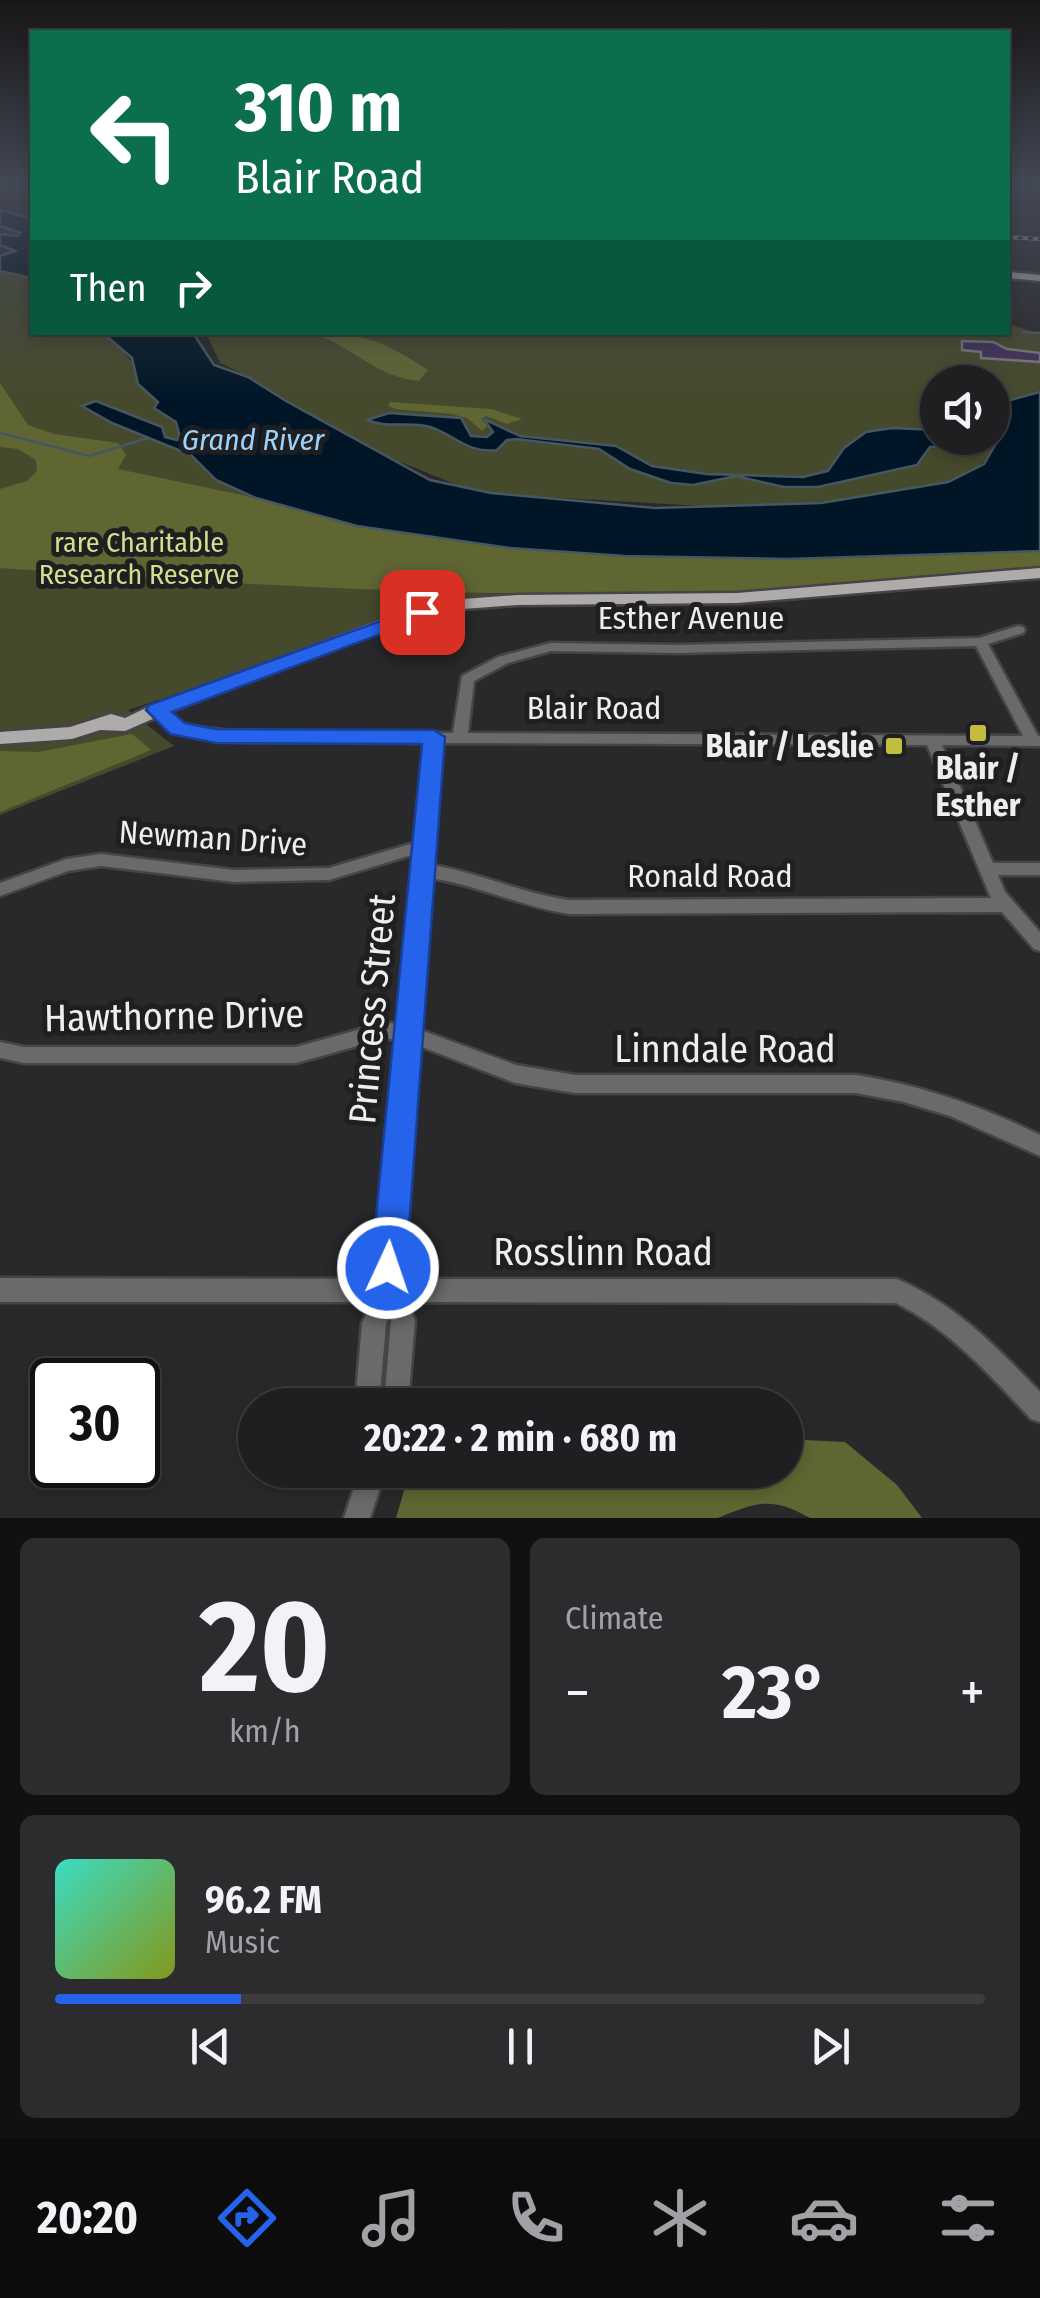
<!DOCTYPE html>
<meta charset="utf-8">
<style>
:root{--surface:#1f1e20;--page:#2c2b2d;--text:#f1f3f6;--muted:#a1a2a5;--line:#3c3c3e;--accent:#2563eb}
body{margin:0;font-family:"Fira Sans Condensed",sans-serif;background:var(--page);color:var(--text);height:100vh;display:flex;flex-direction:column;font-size:38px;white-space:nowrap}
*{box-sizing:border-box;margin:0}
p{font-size:32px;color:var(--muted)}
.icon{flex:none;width:55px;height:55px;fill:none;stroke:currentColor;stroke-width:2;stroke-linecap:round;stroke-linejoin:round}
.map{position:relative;height:1518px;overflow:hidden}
.side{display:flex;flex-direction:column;gap:20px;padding:20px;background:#111012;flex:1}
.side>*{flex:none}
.hud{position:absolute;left:30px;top:30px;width:980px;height:305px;border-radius:0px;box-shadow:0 5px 15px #0003,0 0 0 2px var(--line);background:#0b6e4f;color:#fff;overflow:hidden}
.controls{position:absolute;left:920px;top:365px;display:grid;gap:20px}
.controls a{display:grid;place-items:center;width:90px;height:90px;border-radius:50%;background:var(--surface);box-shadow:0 5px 15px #0003,0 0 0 2px var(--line);font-size:50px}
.speed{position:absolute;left:30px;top:1358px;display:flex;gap:20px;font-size:50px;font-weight:700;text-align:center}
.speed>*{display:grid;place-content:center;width:130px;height:130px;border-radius:50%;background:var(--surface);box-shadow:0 5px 15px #0003,0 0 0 2px var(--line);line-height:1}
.speed .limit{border:5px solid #111;border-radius:15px;background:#fff;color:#111}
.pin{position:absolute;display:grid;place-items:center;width:85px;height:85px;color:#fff;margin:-42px;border-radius:20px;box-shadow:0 5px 15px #0006}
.me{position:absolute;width:110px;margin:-55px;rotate:3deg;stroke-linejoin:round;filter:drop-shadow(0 0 8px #0008)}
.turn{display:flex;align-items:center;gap:35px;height:210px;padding:0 40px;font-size:45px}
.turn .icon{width:130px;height:130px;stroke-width:2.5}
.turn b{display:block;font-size:70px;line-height:85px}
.then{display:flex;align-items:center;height:95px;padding:0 40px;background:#0003;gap:20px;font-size:38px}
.big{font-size:75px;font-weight:700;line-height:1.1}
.side .widget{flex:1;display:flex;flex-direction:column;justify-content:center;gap:15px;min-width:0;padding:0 35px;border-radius:15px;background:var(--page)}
.side .dial{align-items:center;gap:0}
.dial b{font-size:130px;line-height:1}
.song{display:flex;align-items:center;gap:30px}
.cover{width:120px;height:120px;border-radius:15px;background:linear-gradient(135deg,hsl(170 70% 55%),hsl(70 70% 35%))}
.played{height:10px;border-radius:5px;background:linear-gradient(90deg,var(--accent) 20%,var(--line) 20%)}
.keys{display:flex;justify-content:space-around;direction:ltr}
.heat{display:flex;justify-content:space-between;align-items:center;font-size:55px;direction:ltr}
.side .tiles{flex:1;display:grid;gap:20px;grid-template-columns:1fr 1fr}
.widget:last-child{grid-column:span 2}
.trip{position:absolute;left:238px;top:1388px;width:565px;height:100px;border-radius:50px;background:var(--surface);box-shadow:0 5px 15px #0003,0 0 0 2px var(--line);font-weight:700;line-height:100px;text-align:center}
.menu{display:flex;height:160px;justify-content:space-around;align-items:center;background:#0c0c0d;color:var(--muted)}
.menu .icon{width:70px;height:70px}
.menu .selected{color:var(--accent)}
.menu b{font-size:45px;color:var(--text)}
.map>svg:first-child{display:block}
</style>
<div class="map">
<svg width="1040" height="1518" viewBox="0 0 1040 1518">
<rect width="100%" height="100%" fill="#29282a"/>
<path fill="#464a2c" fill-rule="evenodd" d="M 0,271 L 32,278 L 32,332 L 108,333 L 162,399 L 302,512 L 568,562 L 480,593 L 507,594 L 460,599 L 128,710 L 174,746 L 0,815 Z
M 1008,324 L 1040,334 L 1040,393 L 977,469 L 948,482 L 886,498 L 719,507 L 477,493 L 297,420 L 239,372 L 220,363 L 206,333 L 1008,332 ZM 938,382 L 992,382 L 992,438 L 938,438 Z"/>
<path fill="#606632" d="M 312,333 C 364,332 385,342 428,370 L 419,381 C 378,378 350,345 312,333 Z
M 0,383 L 28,425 L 54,434 L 118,443 L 126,455 L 118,469 L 256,498 L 357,526 L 625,556 L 788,559 L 1040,551 L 1040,568 C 988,576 934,578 881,583 C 587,607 294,588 0,568 L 0,489 L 27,481 L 37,471 L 36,460 L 18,449 L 0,447 Z
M 390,402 L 491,409 L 522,419 L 507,424 L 486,416 L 481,419 L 487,426 L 482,431 L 467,418 L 452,414 L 395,409 L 388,406 Z
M 132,734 L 151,750 L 0,812 L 0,751 L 38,752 Z
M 785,1439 L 845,1442 L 897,1485 L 922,1518 L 810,1518 C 771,1496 757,1502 718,1518 L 396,1518 L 410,1470 L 785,1470 Z"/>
<path fill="#001626" stroke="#475762" stroke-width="2.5" d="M 0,210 L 32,219 L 32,278 L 0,271 L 0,256 L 15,251 L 0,245 L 0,234 L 18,236 L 20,233 L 0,226 Z
M 103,333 L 193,333 L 214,365 L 248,377 L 286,401 L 430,480 L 491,493 L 655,508 L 821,503 L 948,482 L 984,464 L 998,440 L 1001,421 L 996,404 L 1040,392 L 1040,551 L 788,559 L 625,556 L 510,548 L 357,526 L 256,498 L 216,480 L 191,455 L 112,423 L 82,406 L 96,401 L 162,427 L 165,437 L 177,440 L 180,437 L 176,422 L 154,408 L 158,402 L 138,384 L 132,358 Z
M 389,413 L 461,418 L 471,436 L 487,437 L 493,432 L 484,419 L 520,436 L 616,446 L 652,466 L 706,474 L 803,477 L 828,471 L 844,448 L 866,432 L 892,428 L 937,430 L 938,438 L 972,439 L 961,445 L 930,447 L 917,465 L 818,487 L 784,487 L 736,476 L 693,485 L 671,483 L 630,469 L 599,449 L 516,439 L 507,440 L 497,450 C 468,454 455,435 430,427 C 409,421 388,429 367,420 Z"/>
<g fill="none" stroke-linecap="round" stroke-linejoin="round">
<path stroke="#475762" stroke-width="2.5" d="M 1023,332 L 1040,333
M 0,433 L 89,456 L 148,438"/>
</g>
<path fill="#40305b" stroke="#7a797c" stroke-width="2.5" d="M 962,341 L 993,342 L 1007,349 L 1040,353 L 1040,362 L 981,358 L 981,352 L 962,350 Z"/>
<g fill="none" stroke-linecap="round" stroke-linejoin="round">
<g stroke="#454446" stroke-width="5">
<path id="minor" d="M 1018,626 L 1023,627 L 1025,630 L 1023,633 L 988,644 L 1038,736 L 1040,736 L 1040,746 L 942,745 L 993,863 L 1040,863 L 1040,875 L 998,875 L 1005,892 L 1040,932 L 1040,951 L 1034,949 L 1002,912 L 570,914 C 522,907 478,885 430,878 L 418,1029 L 516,1065 L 575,1075 L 856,1075 C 921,1085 981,1106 1040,1135 L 1040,1156 L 950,1116 L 904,1102 L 856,1093 L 575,1093 L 515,1083 L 417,1045 L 399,1258 L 401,1279 L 897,1279 C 955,1304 997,1347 1040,1392 L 1040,1422 L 1031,1419 C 990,1375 950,1330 896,1303 L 407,1302 L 415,1320 L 408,1405 L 384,1405 L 391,1320 L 390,1316 L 386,1324 L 379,1405 L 355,1405 L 362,1323 L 372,1302 L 0,1302 L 0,1278 L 378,1279 L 377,1258 L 398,1041 L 386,1038 L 296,1063 L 24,1063 L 0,1058 L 0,1042 L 24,1047 L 296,1047 L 386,1022 L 399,1025 L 415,854 L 329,880 L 234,882 L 101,866 L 68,871 L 0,896 L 0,883 L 66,859 L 101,854 L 234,870 L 329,868 L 417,842 L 426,743 L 238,742 L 173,732 L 152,713 L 150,710 L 152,707 L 162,707 L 182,725 L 238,732 L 453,733 L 462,676 L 498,657 L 551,643 L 678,645 L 979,638 ZM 976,646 L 1023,736 L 468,733 L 474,681 L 508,663 L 551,651 L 678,653 ZM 441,743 L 927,745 L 991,898 L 570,900 C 522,894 479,872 431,865 Z
M 360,1470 L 386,1470 L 370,1518 L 344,1518 Z"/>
</g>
<g stroke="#454446" stroke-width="5">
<path id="major" d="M 1008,272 L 1040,275 L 1040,281 L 1008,278 Z
M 1040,568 L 1040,578 L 737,603 L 517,605 L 463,609 L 406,622 L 164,714 L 125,731 L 100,730 L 72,739 L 0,744 L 0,732 L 70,727 L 111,714 L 125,718 L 150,706 L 395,614 L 463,599 L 517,595 L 737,593 Z"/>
</g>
<use href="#minor" fill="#6b6a69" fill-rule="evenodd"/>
<use href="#major" fill="#aeabaa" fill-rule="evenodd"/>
<g stroke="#9f9fa0" stroke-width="4">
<path id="rail" d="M 1008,237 L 1040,239"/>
</g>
<use href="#rail" stroke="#1f1f21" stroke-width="2.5" stroke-dasharray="5" stroke-linecap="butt"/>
</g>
<linearGradient id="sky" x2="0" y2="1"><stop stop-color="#171617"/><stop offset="0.46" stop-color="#434855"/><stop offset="1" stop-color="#434855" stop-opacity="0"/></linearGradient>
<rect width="1040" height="398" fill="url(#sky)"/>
<path fill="#2563eb" stroke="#184099" stroke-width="2.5" d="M 422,606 L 429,608 L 429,616 L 172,712 L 185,723 L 216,729 L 434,730 L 445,737 L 406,1268 L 401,1280 L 388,1285 L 376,1280 L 371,1268 L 422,744 L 216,743 L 170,734 L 146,710 L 149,705 Z"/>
<g fill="#c2bd3f" stroke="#1f1f21" stroke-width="4">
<rect x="968" y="723" width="20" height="20" rx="5"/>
<rect x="884" y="736" width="20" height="20" rx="5"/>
</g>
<g text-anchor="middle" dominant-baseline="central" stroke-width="10" stroke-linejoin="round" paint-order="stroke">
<g font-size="28" fill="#d3df8d" stroke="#1f1f21">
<text x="139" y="542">rare Charitable<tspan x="139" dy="32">Research Reserve</tspan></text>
</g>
<g font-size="30" font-style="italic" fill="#9bd3fe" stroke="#1f1f21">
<text x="253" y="440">Grand River</text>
</g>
<g font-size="32" fill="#eeeeef" stroke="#1f1f21">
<text x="691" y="618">Esther Avenue</text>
<text x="594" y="708">Blair Road</text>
<text transform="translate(213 838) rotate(4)">Newman Drive</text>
<text x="710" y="876">Ronald Road</text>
</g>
<g font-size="32" font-weight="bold" fill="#eeeeef" stroke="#1f1f21" text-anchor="end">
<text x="874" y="746">Blair / Leslie</text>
<text x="978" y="768" text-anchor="middle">Blair /<tspan x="978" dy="37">Esther</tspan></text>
</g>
<g font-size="38" fill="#eeeeef" stroke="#1f1f21">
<text transform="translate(372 1009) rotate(-85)">Princess Street</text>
<text transform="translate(174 1016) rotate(-1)">Hawthorne Drive</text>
<text x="725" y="1049">Linndale Road</text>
<text x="603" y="1252">Rosslinn Road</text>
</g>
</g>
</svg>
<div class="controls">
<a><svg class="icon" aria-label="sound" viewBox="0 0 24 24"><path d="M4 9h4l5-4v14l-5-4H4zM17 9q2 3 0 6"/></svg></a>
</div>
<div class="speed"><div class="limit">30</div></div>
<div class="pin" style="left:422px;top:612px;background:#d93025"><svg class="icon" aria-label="arrive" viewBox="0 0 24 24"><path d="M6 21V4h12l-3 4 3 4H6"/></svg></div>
<svg class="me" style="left:388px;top:1268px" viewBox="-20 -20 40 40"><circle r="17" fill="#2563eb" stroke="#fff" stroke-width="3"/><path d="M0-11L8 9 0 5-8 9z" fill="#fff"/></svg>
<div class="trip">20:22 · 2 min · 680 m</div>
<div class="hud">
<div class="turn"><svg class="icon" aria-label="left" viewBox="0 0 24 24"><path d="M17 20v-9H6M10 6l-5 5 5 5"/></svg><div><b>310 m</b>Blair Road</div></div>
<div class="then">Then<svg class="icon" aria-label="right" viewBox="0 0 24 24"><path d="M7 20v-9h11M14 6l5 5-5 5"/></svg></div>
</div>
</div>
<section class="side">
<div class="tiles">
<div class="widget dial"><b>20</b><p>km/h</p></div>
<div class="widget"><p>Climate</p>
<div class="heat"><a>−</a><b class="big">23°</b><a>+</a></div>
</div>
<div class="widget">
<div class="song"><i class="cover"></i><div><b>96.2 FM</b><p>Music</p></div></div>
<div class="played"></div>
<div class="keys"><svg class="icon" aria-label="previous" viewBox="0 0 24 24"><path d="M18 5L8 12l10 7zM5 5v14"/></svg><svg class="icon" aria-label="pause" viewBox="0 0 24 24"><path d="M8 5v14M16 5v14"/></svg><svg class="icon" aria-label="next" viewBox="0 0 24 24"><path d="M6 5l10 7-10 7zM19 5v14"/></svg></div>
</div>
</div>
</section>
<nav class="menu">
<b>20:20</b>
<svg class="icon selected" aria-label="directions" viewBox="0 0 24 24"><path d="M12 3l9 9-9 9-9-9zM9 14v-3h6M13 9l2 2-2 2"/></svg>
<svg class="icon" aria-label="music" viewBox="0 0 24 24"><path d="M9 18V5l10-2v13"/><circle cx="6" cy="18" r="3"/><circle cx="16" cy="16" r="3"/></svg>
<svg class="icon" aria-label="phone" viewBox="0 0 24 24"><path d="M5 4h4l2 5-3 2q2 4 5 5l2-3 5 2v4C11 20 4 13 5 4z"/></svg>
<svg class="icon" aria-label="climate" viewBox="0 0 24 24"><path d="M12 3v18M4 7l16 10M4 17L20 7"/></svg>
<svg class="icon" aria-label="car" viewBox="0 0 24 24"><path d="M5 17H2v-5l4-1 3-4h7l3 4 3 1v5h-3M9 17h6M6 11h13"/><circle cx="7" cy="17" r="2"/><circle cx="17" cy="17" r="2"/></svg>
<svg class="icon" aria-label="filters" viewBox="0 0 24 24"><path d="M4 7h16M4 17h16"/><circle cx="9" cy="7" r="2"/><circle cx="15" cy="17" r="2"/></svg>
</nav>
